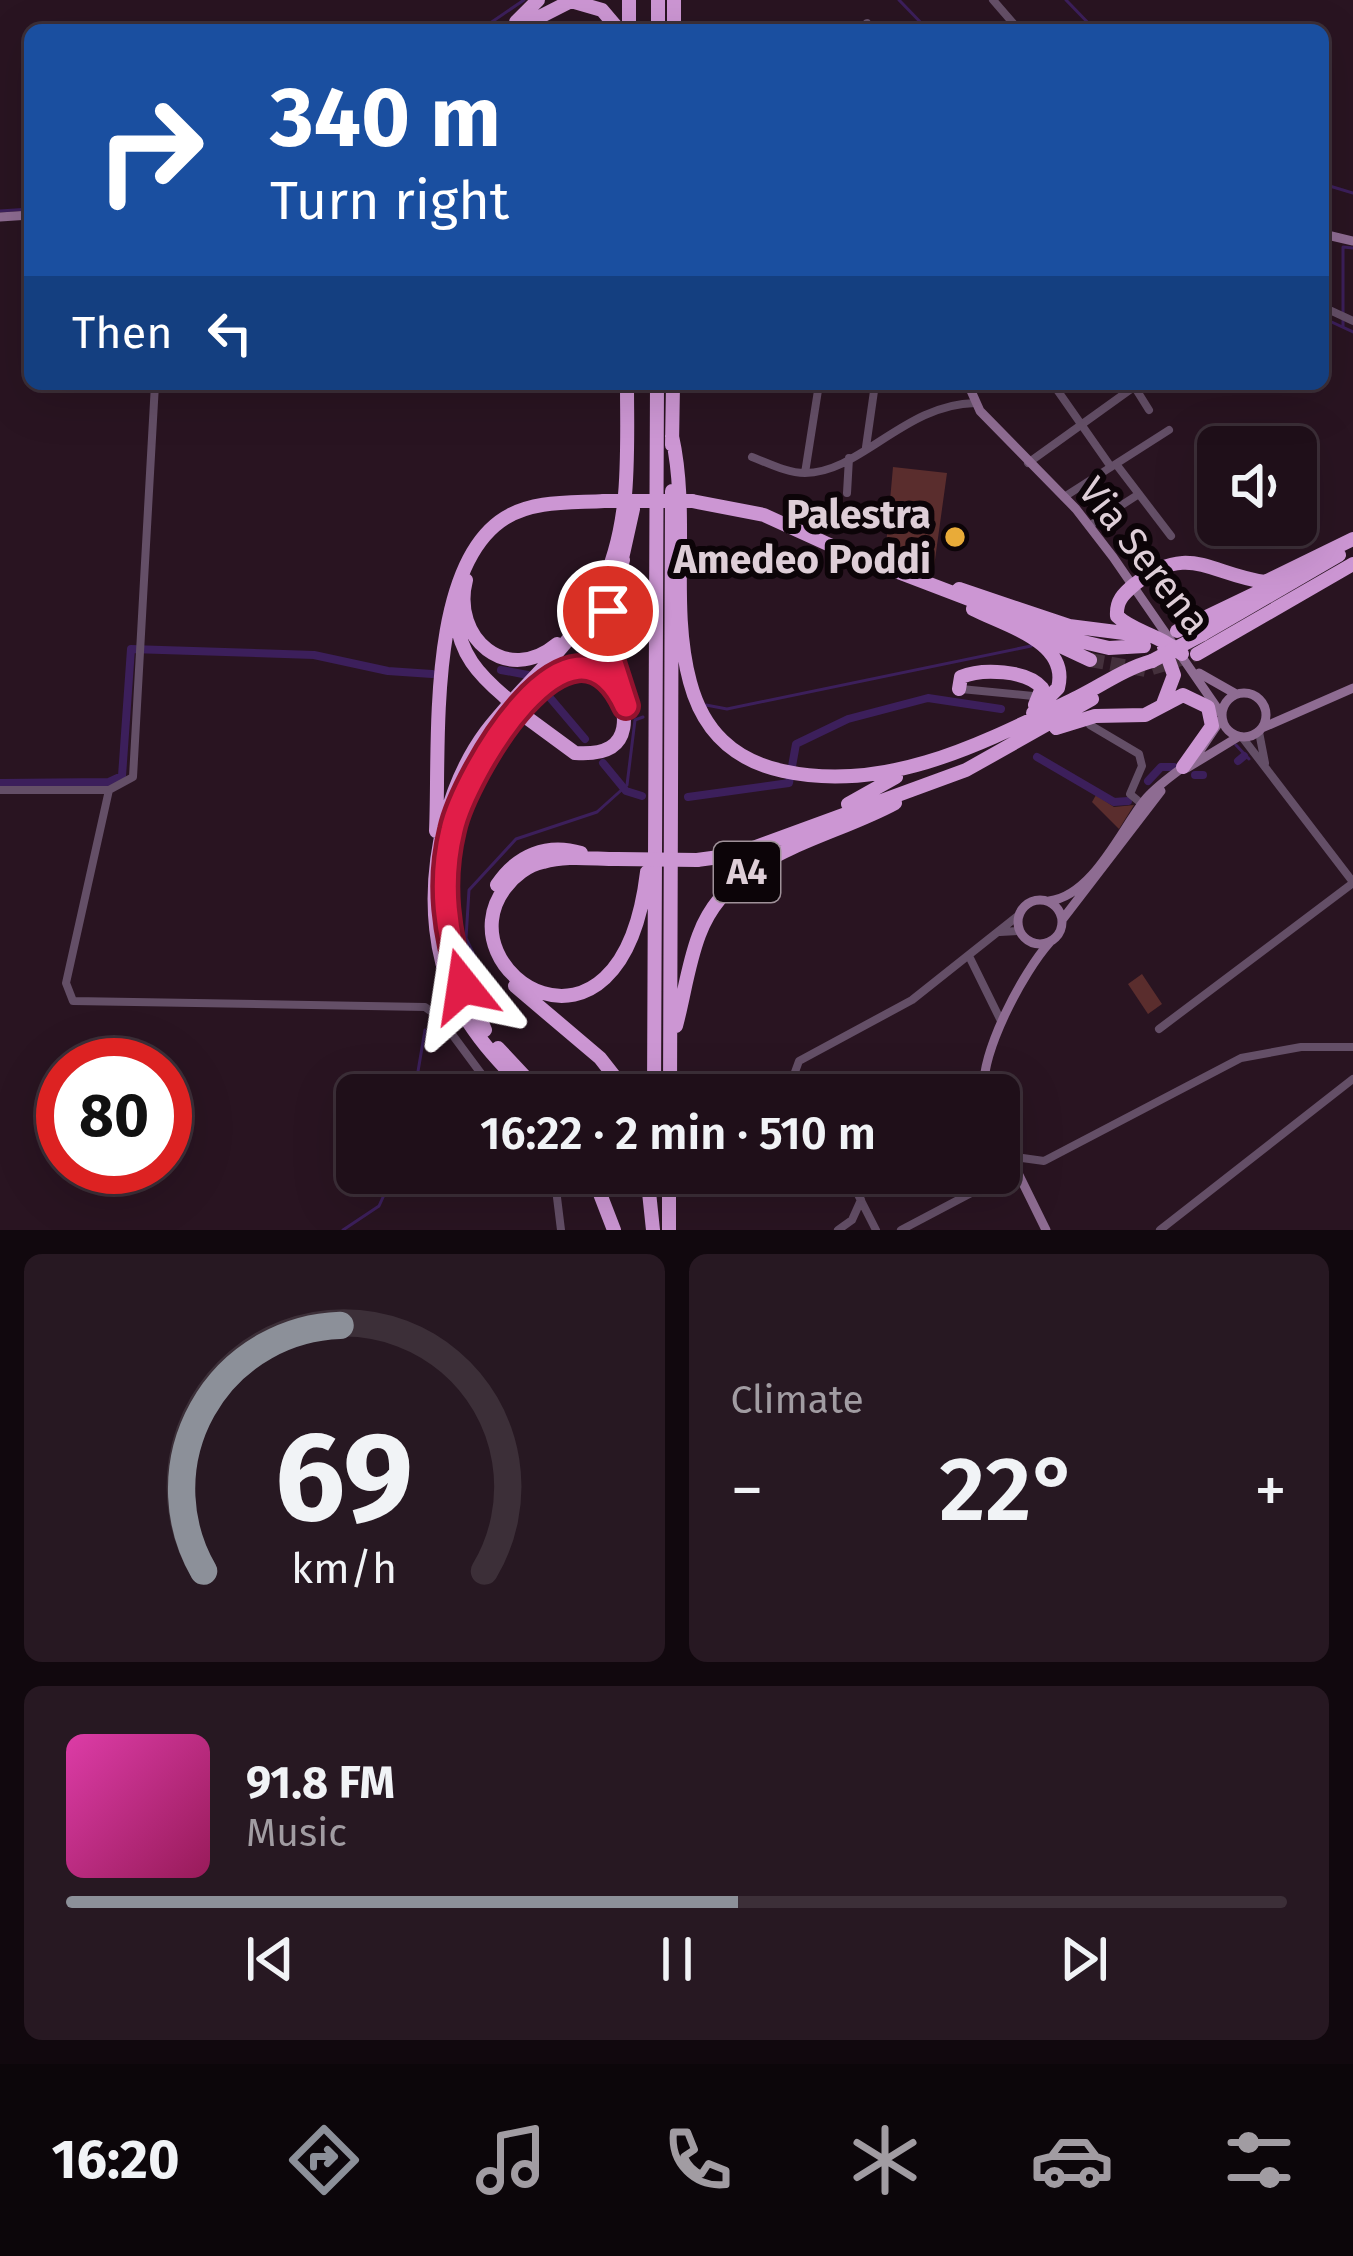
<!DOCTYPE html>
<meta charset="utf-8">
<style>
:root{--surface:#1f0f19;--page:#271822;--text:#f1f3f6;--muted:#a19ca2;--line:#3c2f38;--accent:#8c9099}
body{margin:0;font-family:"Fira Sans",sans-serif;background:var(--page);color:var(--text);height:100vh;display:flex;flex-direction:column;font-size:45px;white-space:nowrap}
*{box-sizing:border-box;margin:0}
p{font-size:39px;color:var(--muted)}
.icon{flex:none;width:66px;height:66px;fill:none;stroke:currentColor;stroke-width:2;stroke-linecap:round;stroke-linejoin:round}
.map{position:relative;height:1230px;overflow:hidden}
.drawer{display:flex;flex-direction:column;gap:24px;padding:24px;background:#11080e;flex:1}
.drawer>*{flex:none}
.top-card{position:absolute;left:24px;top:24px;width:1305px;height:366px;border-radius:18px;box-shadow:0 12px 48px #0002,0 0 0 3px var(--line);background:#1a4fa0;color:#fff;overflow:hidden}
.buttons{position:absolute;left:1197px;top:426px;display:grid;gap:24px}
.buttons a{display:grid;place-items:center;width:120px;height:120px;border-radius:18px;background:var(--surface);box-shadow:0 12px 48px #0002,0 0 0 3px var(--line);font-size:60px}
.speed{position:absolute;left:36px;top:1038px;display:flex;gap:24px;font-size:60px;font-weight:700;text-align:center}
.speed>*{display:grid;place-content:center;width:156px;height:156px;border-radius:50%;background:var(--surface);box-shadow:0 12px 48px #0002,0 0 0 3px var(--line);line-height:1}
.speed .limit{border:18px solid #d22;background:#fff;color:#111}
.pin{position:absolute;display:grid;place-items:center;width:102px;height:102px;color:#fff;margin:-51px;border:6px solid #fff;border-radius:50%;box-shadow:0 3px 12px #0007}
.me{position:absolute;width:132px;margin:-66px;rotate:345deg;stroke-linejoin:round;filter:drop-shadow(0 0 9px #0008)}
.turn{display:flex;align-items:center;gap:42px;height:252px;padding:0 48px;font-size:54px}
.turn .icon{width:156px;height:156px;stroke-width:2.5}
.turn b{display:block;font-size:84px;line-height:102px}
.then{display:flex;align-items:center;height:114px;padding:0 48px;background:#0003;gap:24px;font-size:45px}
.big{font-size:90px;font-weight:600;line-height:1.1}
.drawer .widget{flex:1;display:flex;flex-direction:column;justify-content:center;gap:18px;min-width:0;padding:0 42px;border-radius:18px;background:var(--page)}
.drawer .dial{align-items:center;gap:0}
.dial svg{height:312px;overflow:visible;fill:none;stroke:var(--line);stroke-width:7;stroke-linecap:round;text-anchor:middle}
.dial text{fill:var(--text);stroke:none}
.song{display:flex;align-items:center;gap:36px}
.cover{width:144px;height:144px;border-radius:18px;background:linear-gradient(135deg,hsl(320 70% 55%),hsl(330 70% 35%))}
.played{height:12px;border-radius:6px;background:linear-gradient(90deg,var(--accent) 55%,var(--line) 55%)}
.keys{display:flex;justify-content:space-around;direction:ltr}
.heat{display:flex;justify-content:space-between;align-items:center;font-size:66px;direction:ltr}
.drawer .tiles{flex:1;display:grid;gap:24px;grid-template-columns:1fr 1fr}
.widget:last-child{grid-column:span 2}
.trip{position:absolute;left:336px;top:1074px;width:684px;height:120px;border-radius:18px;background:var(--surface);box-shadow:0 12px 48px #0002,0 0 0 3px var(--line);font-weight:600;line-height:120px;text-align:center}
.dock{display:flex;height:192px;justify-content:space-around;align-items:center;background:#0c060a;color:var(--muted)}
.dock .icon{width:84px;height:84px}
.dock .current{color:var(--accent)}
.dock b{font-size:54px;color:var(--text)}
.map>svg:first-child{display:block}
</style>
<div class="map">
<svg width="1353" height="1230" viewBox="0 0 1353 1230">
<rect width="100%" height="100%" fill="#291421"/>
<path fill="#5a2d2d" d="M 893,467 L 947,473 L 933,574 L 885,557 Z
M 1096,795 L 1114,807 L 1134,805 L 1119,829 L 1092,802 Z
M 1142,974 L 1162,1004 L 1148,1014 L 1128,984 Z"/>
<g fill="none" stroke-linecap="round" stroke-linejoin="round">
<path stroke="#3c1f5b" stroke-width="3" d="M 899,0 L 928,30
M 1066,0 L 1095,30
M 480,30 L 524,0
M 1323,184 L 1353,193
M 0,211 L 30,209
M 1323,318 L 1353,332
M 1343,327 L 1343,247 L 1353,248
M 706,705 L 727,709 L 1031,646
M 1236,745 L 1249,759
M 479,995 L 490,989 L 466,938 L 469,890 L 516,839 L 597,812 L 627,785 L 635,720 L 643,717
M 431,1024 L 434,1022
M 414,1095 L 425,1030
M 343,1230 L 379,1206 L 394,1173"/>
<path stroke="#3c1f5b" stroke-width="8" d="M 501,670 L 528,675
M 546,693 L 585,739
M 1037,757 L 1114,802 L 1128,801
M 1238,761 L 1244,756
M 603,763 L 626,791 L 642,796
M 1195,775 L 1203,775
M 1148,781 L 1161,767 L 1174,767
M 0,783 L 109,782 L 122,776 L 131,649 L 314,655 L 388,671 L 432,674
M 688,797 L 789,783 L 796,744 L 848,719 L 928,698 L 1001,709"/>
<path stroke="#44303c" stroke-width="14" stroke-dasharray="14 7" stroke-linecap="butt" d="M 1090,660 L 1146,670 L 1197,654"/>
<path stroke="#644f67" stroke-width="8" d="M 993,0 L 1019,30
M 867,23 L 869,30
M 1323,307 L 1353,321
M 1053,384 L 1111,467
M 1134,386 L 1149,410
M 846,388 L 846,384
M 866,447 L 875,384
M 752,457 C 768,463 787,473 805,473 C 860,473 905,404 975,403
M 1028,463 L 1138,384
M 1116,464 L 1171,536
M 805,473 L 819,384
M 847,493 L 849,458
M 1064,497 L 1169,430
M 1089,526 L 1139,494
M 961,689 L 1033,696
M 1090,725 L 1139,754 L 1142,766 L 1130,794 L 1142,804
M 1259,732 L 1265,763
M 1242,737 L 1353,882
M 0,790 L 109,790 L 133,777 L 155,384
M 109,790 L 66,983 L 73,1001 L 425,1007 L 440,1018 L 497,1095
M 1000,932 L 1020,931
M 969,956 L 1001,1021
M 1159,1029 L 1353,883
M 807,1095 L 795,1072 L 799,1061 L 912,1000 L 1019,915
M 1015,1157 L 1044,1161 L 1241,1058 L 1301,1047 L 1353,1047
M 554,1173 L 561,1230
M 847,1173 L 876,1230
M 838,1230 L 852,1220 L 861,1200
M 901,1230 L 994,1181
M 1160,1230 L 1353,1079"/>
<path stroke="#8e6c92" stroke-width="9" d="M 0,217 L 30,215
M 1323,234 L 1353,241
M 968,384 L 980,411 L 1076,509 L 1113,557 L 1222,715
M 1199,673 L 1236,694
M1222 715a22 22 0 1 1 44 0a22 22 0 1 1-44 0Z
M 1262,728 L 1353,688
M 1199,752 L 1222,718
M 1187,768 L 1238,737
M1018 922a22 22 0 1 1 44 0a22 22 0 1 1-44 0Z
M 1049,901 C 1092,896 1120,832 1144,801 C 1156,786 1172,776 1187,764
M 1062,920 L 1161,791
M 984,1095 C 979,1054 1023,972 1050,942
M 1015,1167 L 1046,1230
M 982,1173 L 998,1181 L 1013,1173 L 1015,1157 L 999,1144"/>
<path stroke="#cc96d3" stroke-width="14" d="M 516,22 L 538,0
M 514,30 L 571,1 L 602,10 L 619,30
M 629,30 L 629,0
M 658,30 L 658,0
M 674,30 L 674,0
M 672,436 C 690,516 669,605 690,682 C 703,731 733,760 783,771 C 888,794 985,742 1078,697 C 1102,685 1126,668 1152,661
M 672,445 L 673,384
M 692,501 L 764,515 L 843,551 L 1079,641 L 1109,648 L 1144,646
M 621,563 L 633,509
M 466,580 C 451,638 507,686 557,644
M 959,589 L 1069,626 L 1140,635
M 973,609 C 1006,626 1070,642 1058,688 L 1033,713
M 456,618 C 460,654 478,674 505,697
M 1177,631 L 1275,584
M 1203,634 L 1339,555
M 1043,638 L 1090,660
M 1182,654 C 1159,634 1133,632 1117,616 C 1116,601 1123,594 1135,584 C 1189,542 1209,574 1265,582 L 1353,539
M 1197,654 L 1353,564
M 554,677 C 579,662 600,669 618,691
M 959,689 L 961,677 C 982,668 1027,670 1042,688 L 1035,705
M 1163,704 L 1174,675 L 1164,647
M 526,717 L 575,753 C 662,759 607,672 605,635 C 604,610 616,583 623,560
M 1056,728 L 1095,716 L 1145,715 L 1183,695 L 1208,707 L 1212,726 L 1183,767
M 848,804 L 896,777
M 455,817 L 491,742 L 557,668
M 436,831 C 440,747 426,567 505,518 C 534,500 571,503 604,501
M 617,859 C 593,859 566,855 543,862 C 528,865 514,876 505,888 C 442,972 621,1089 647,872
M 697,860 L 734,855 L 966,770 L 1092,699
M 497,885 C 517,855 547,843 581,853
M 445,898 L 454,957 L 485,1030
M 515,986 L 600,1058 L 629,1095
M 676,1026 C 684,996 688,964 699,935 C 729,853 827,840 895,803
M 498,1048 L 542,1095
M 531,1095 C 501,1064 471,1034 453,994 C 418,915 435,801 486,732 C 523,683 573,647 600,590 C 632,525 627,455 627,384
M 654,1095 L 657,384
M 670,1095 L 672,491
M 592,1173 L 614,1230
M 647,1173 L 653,1230
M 669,1230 L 669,1173"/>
<path stroke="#cc96d3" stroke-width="14" d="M 604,501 L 692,501
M 1152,661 L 1203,634
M 505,697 L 526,717
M 617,859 L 697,860"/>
</g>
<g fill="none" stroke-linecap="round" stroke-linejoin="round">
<g stroke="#92132f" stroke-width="30">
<path id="route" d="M 463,986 C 446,934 439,883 452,830 C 464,775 572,589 626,706 L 607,647 L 608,611"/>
</g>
<use href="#route" stroke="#e11d48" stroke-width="21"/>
</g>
<circle fill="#e9ab38" stroke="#0c0408" stroke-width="4.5" cx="955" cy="537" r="12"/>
<g text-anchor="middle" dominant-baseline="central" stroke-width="12" stroke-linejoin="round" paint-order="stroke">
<rect fill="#0c0408" stroke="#9f9199" stroke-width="3" x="714" y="842" width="66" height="60" rx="9"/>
<g font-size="36" font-weight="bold" fill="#deced7">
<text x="747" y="872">A4</text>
</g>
<g font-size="39" font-weight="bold" fill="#deced7" stroke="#0c0408" text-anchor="end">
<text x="931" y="515">Palestra<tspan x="931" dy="45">Amedeo Poddi</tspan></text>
</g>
<g font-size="39" fill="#deced7" stroke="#0c0408">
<text transform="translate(1144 556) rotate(52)">Via Serena</text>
</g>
</g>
</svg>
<div class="buttons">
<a><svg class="icon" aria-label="sound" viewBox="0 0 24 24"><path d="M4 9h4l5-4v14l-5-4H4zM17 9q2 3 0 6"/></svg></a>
</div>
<div class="speed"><div class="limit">80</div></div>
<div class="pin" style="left:608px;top:611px;background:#d93025"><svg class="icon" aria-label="arrive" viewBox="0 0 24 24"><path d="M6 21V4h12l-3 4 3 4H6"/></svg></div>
<svg class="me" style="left:463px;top:986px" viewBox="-20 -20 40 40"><path d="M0-17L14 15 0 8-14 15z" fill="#e11d48" stroke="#fff" stroke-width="4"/></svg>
<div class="trip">16:22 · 2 min · 510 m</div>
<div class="top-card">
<div class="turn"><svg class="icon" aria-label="right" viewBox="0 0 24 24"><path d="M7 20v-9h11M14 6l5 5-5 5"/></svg><div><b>340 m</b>Turn right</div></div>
<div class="then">Then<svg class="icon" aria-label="left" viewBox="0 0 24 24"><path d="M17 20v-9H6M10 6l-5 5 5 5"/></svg></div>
</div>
</div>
<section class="drawer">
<div class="tiles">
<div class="widget dial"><svg viewBox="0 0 100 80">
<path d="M14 69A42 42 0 1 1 86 69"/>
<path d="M14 69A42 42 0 0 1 49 6" stroke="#8c9099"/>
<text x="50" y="56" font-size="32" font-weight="700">69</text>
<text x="50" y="72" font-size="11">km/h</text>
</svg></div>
<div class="widget"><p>Climate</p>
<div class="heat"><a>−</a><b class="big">22°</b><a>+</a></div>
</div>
<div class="widget">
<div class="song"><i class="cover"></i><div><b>91.8 FM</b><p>Music</p></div></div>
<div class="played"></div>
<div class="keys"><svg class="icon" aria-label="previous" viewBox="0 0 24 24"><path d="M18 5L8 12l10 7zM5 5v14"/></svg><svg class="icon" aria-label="pause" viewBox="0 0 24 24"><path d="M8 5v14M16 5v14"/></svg><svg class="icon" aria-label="next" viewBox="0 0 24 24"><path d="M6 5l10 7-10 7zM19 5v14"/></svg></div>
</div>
</div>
</section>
<nav class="dock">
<b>16:20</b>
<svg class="icon current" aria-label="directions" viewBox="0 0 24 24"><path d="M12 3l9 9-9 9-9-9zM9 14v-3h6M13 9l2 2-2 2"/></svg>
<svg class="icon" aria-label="music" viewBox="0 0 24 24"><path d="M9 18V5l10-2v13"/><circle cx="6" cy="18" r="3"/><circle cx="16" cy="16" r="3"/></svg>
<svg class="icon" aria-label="phone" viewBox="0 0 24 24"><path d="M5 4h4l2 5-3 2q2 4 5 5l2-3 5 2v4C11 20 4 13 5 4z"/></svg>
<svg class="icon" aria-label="climate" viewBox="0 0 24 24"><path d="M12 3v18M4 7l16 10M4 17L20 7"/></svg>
<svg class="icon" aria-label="car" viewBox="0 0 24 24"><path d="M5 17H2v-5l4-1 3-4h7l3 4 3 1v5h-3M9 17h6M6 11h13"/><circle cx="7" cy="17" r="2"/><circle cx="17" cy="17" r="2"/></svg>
<svg class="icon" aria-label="filters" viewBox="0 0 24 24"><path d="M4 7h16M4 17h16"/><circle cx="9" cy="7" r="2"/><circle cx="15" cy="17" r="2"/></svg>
</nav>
